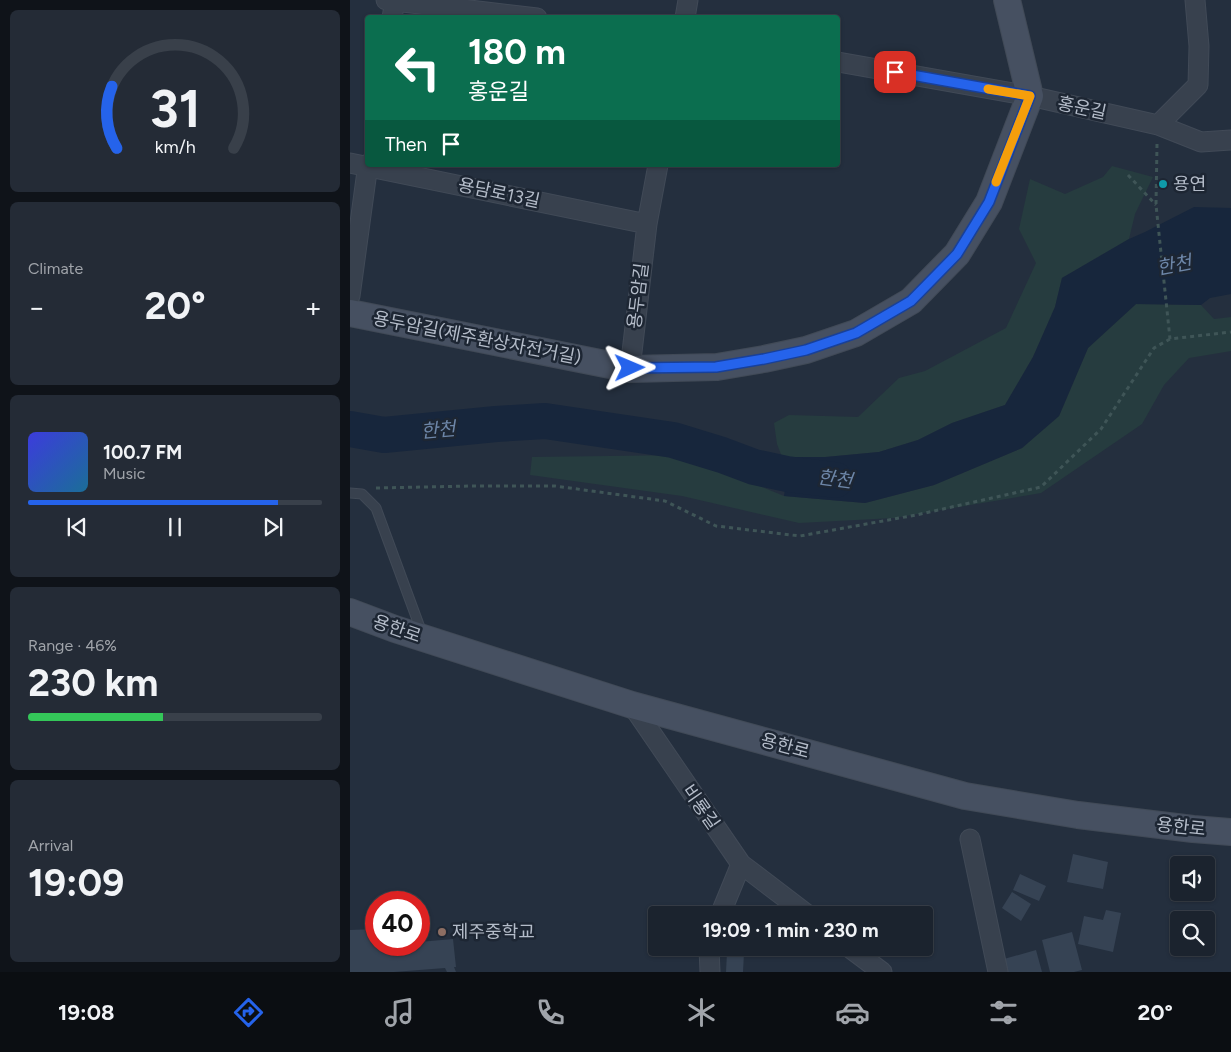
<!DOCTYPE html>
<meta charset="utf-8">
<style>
:root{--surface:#1b232e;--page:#242b36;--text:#f1f3f6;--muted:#a0a4aa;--line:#39404a;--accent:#2563eb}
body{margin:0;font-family:Figtree,"Noto Sans KR",sans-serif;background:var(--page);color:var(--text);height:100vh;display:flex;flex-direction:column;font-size:19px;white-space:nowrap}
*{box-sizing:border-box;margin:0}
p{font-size:16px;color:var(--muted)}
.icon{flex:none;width:28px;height:28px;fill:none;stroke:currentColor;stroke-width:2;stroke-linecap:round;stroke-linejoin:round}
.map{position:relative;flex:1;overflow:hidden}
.sheet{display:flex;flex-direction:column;gap:10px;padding:10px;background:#0f1319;width:350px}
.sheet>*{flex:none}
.top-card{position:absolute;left:15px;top:15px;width:475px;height:152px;border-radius:5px;box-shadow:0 1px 4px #0004,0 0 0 1px var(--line);background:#0b6e4f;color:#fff;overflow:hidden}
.controls{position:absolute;left:820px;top:856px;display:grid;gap:10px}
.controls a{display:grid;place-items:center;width:45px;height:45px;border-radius:5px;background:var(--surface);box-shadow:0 1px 4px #0004,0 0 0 1px var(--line);font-size:25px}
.speed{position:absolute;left:15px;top:891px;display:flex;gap:10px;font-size:25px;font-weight:700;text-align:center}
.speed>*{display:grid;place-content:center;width:65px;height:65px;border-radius:50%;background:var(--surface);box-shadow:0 1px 4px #0004,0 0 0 1px var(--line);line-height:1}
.speed .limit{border:8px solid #d22;background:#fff;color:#111}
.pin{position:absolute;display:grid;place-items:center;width:42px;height:42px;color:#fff;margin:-21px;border-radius:10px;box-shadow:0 2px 8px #0006}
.me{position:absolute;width:55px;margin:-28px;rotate:89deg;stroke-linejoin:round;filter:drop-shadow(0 0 4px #0008)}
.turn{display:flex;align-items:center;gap:18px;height:105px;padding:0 20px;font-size:22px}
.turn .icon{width:65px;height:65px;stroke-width:2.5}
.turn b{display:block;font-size:35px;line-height:42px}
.then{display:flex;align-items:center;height:48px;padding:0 20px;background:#0003;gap:10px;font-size:19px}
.big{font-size:38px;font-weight:700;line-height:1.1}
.sheet .card{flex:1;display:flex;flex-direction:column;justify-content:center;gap:8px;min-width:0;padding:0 18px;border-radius:8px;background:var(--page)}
.sheet .dial{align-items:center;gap:0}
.dial svg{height:130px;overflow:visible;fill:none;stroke:var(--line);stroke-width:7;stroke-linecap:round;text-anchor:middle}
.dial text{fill:var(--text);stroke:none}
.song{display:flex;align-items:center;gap:15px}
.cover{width:60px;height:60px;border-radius:8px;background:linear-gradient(135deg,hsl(240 70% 55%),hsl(200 70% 35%))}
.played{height:5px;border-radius:2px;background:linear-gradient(90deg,var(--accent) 85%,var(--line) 85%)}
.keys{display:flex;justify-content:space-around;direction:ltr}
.heat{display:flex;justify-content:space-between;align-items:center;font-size:28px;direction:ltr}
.charge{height:8px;border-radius:4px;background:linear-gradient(90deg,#34c759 46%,var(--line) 0)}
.trip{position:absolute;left:298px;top:906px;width:285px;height:50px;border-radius:5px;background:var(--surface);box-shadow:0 1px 4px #0004,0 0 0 1px var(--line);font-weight:700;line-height:50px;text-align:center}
.menu{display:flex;height:80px;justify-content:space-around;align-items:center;background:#0b0e12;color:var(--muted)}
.menu .icon{width:35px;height:35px}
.menu .selected{color:var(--accent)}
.menu b{font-size:22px;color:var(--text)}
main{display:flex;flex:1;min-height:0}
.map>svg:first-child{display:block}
</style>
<main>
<section class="sheet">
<div class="card dial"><svg viewBox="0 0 100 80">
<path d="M14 69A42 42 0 1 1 86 69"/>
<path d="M14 69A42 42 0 0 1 11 31" stroke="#2563eb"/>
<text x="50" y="56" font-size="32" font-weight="700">31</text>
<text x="50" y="72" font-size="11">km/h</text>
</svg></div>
<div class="card"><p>Climate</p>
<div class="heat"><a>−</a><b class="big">20°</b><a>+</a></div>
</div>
<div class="card">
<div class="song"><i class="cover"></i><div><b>100.7 FM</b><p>Music</p></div></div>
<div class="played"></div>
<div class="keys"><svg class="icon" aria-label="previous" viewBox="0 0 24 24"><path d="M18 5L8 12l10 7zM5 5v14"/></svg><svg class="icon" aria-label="pause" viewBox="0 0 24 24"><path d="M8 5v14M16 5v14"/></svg><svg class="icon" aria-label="next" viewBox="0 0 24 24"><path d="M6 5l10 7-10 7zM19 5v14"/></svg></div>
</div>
<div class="card"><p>Range · 46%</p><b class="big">230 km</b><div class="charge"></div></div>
<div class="card"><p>Arrival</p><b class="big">19:09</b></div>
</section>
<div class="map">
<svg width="881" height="972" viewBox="0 0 881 972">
<rect width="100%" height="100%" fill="#242f3e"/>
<path fill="#263c3f" d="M 762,166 L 803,177 L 785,214 L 779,239 L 712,278 L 705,307 L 683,357 L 655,405 L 602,423 L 568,440 L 529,452 L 475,457 L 432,457 L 427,444 L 424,423 L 439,415 L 508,417 L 549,378 L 575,371 L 656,328 L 686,263 L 669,229 L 680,179 L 715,194 L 753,177 Z
M 786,304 L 851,305 L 864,319 L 881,317 L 881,351 L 839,358 L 814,385 L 792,424 L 691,493 L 544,518 L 449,523 L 332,496 L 180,475 L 182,457 L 335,455 L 434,496 L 515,503 L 584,485 L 672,448 L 709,416 L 738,348 Z"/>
<path fill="#17263c" d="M 844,207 L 881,208 L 881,294 L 860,298 L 851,305 L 786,304 L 738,348 L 709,416 L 672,448 L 584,485 L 515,503 L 434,496 L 437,474 L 432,457 L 476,457 L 529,452 L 568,440 L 602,423 L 655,405 L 683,357 L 705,307 L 712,278 L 779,239 L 795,232 Z"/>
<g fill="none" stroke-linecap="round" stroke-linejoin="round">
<path stroke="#17263c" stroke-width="36" d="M 0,429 L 34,435 L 146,424 L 195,421 L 323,440 L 372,455 L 404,467 L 437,474 L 485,480"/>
</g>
<path fill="#364354" d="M 723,854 L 758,862 L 753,889 L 717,882 Z
M 670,874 L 696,886 L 689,901 L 663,890 Z
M 662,892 L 681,904 L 671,921 L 652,908 Z
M 756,910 L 771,913 L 763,952 L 728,944 L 734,916 L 753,920 Z
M 26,929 L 26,945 L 69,945 L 69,942 L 103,939 L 106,967 L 104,967 L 106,972 L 97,972 L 95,968 L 44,972 L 0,972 L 0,930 Z
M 722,932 L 732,970 L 724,972 L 700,972 L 692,940 Z
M 686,950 L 692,972 L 657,972 L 654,959 Z
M 377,952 L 394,953 L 393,972 L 376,972 Z"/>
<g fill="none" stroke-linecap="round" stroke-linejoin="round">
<g stroke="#414a57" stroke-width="11">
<path id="lane" d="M 0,493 L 12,494 L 26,508 L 72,633"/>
</g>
<g stroke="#414a57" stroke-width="21">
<path id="street" d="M 36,0 L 187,18
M 42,18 L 45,0
M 335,18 L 338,0
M 488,62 L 680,96 L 808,125 L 851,142 L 881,140
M 808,125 L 848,85 L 849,46 L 845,0
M 0,163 L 297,224
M 0,296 L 18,164
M 280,369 L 297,224 L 308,165
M 282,705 L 391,864 L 370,915
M 620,839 L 648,972
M 391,864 L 458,915
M 359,948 L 360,972
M 500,948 L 532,972"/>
</g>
<g stroke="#414a57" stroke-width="28">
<path id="secondary" d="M 0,313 L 280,369 L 367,367 L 414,359 L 456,350 L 506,333 L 561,301 L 607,254 L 639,202 L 680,96 L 657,0
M 0,612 L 45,629 L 282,705 L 615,796 L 728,815 L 843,829 L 881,832"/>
</g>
<path stroke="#3f5557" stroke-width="3" stroke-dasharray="4 4" stroke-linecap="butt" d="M 807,144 L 806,205 L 820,339 L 881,332
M 778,175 L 806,205
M 26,488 L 123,486 L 205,486 L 315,501 L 366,526 L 450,536 L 566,515 L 691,487 L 751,429 L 804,348 L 820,339"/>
<use href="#lane" stroke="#38414e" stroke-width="9"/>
<use href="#street" stroke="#38414e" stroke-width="19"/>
<use href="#secondary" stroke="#465061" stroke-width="26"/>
</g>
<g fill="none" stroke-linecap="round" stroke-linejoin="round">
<g stroke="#184099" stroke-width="12">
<path id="route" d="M 280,368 L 366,367 L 414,359 L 456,350 L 506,333 L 561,301 L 607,254 L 639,202 L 680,96 L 545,72"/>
</g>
<use href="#route" stroke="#2563eb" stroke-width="9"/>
<path stroke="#f59e0b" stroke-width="9" d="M 638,89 L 680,96 L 646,182"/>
</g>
<circle fill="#0f9aa8" stroke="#1d2633" stroke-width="2" cx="813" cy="184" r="5"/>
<circle fill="#8d6e63" stroke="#1d2633" stroke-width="2" cx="92" cy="932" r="5"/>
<g text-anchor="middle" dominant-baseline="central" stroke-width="5" stroke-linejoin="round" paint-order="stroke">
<g font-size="18" fill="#b4bcc9" stroke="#1d2633">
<text transform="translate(732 108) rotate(12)">홍운길</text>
<text transform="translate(149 193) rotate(12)">용담로13길</text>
<text transform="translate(288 296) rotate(-83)">용두암길</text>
<text transform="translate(127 338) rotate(11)">용두암길(제주환상자전거길)</text>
<text transform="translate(47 629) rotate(19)">용한로</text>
<text transform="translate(435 746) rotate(15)">용한로</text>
<text transform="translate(351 807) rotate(55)">비룡길</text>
<text transform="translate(831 827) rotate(6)">용한로</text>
</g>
<g font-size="18" fill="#b4bcc9" stroke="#1d2633" text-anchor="start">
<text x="823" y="184">용연</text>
<text x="102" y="932">제주중학교</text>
</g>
<g font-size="19" font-style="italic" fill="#6d86a8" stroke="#1d2633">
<text transform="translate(824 265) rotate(-11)">한천</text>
<text transform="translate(88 430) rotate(-5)">한천</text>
<text transform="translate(485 479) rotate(7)">한천</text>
</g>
</g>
</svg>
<div class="controls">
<a><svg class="icon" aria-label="sound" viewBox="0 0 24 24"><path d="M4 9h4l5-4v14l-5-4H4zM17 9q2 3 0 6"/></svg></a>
<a><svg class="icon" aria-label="search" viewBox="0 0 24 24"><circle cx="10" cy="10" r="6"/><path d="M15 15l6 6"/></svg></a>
</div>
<div class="speed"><div class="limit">40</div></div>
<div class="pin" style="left:545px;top:72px;background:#d93025"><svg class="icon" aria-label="arrive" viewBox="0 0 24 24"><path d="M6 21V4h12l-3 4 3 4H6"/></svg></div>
<svg class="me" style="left:280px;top:368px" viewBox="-20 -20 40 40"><path d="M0-17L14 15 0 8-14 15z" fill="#2563eb" stroke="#fff" stroke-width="4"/></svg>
<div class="trip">19:09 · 1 min · 230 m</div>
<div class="top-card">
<div class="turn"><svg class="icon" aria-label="left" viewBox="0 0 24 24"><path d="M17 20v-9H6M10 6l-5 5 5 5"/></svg><div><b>180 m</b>홍운길</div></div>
<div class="then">Then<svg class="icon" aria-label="arrive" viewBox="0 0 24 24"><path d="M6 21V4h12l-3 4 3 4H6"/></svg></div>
</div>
</div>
</main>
<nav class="menu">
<b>19:08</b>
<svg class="icon selected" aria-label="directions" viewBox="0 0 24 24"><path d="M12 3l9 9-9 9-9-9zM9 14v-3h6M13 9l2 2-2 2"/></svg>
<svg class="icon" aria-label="music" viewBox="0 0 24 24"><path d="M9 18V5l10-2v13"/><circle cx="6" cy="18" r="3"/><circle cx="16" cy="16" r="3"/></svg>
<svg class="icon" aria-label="phone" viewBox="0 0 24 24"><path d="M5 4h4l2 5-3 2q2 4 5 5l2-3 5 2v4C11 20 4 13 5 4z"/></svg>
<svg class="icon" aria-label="climate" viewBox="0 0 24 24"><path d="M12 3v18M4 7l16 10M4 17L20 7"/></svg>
<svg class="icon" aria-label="car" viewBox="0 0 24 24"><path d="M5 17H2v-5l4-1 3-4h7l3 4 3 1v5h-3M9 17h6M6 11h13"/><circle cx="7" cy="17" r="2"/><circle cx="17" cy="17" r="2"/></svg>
<svg class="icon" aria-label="filters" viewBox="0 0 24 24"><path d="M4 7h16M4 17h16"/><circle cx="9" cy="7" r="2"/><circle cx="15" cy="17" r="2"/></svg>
<b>20°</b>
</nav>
